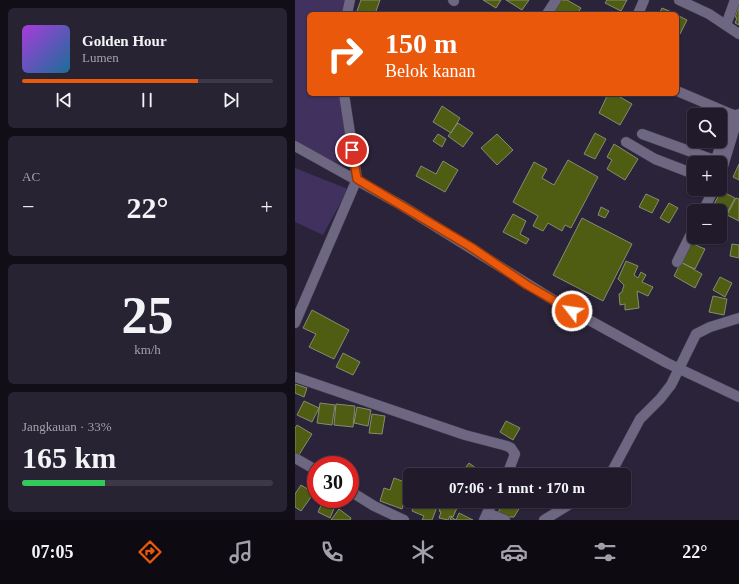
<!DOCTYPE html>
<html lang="id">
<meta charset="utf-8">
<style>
:root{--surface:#201a2b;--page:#282333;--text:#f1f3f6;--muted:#a2a1a9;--line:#3d3847;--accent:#ea580c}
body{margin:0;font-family:"Times New Roman",serif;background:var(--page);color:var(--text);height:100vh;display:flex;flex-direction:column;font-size:15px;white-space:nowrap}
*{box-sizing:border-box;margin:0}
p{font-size:13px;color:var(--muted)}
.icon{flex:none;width:22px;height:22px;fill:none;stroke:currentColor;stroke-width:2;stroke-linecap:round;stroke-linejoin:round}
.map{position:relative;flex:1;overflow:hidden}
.sheet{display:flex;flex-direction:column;gap:8px;padding:8px;background:#120e18;width:295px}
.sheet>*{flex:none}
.guide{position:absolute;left:12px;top:12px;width:372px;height:84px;border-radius:6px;box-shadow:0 1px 3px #0004,0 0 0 1px var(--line);background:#ea580c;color:#fff;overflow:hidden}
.controls{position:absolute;left:392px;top:108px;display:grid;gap:8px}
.controls a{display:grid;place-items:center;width:40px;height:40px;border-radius:6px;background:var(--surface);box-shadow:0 1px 3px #0004,0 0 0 1px var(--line);font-size:20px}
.speed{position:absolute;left:12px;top:456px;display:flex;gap:8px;font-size:20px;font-weight:700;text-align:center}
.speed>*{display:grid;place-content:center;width:52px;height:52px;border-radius:50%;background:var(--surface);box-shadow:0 1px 3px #0004,0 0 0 1px var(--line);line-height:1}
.speed .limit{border:6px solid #d22;background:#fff;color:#111}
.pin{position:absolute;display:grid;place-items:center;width:34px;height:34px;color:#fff;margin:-17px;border:2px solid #fff;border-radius:50%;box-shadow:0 1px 4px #0007}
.me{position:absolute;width:44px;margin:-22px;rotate:300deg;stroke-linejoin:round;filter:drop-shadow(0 0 3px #0008)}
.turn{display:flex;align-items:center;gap:14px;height:84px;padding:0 12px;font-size:18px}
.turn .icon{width:52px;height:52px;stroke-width:2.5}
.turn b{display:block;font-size:28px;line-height:34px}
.big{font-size:30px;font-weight:800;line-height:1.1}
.sheet .tile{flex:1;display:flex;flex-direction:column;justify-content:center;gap:6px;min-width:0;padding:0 14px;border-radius:6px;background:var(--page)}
.sheet .dial{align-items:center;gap:0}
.dial b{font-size:52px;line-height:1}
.song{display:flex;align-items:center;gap:12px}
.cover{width:48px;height:48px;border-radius:6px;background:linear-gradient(135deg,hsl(280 70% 55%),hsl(200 70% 35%))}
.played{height:4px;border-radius:2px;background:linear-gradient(90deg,var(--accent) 70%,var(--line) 70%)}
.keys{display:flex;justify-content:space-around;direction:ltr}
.heat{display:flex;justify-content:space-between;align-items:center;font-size:22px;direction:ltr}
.charge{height:6px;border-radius:3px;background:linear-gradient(90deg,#34c759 33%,var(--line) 0)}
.trip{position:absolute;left:108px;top:468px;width:228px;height:40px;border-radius:6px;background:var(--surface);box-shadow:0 1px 3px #0004,0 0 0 1px var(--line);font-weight:800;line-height:40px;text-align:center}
.tabs{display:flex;height:64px;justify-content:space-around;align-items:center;background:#0d0a11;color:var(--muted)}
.tabs .icon{width:28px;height:28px}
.tabs .current{color:var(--accent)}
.tabs b{font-size:18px;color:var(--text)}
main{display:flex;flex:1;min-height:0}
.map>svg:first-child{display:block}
</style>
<main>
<section class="sheet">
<div class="tile">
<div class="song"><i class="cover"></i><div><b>Golden Hour</b><p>Lumen</p></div></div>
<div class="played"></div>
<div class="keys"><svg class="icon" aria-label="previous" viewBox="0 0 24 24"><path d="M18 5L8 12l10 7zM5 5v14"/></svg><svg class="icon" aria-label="pause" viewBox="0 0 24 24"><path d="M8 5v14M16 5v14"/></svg><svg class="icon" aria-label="next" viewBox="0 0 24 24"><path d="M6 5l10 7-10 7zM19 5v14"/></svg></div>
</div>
<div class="tile"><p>AC</p>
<div class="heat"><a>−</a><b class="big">22°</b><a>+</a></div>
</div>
<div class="tile dial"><b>25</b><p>km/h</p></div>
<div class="tile"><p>Jangkauan · 33%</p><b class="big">165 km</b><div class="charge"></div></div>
</section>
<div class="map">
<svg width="444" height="520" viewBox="0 0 444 520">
<rect width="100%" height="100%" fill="#2a2339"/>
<path fill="#40315f" d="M 0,0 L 51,0 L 49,14 L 14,14 L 14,94 L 45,94 L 55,168 L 0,145 Z
M 0,168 L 53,189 L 28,235 L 0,222 Z"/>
<path fill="#4f5d13" stroke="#858c71" d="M 66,0 L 85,0 L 80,14 L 70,14 L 62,11 Z
M 188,0 L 206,0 L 201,8 Z
M 211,0 L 234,0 L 227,10 Z
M 265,0 L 272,0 L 286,8 L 282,14 L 257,14 Z
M 312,0 L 332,0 L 326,11 L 310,3 Z
M 444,5 L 444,25 L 440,23 L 442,18 L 440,17 Z
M 367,8 L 379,13 L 378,14 L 364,14 Z
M 382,15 L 392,20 L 385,34 L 382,32 Z
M 313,94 L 320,94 L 337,104 L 325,125 L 304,113 Z
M 147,106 L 165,118 L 156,133 L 138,122 Z
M 163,123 L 178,133 L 168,147 L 153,136 Z
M 300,133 L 311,139 L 300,159 L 289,154 Z
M 143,134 L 151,139 L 147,147 L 138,141 Z
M 202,134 L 218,150 L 202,165 L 186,148 Z
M 319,144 L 343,159 L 330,180 L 312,169 L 317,160 L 312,157 Z
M 273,160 L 303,177 L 276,228 L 270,225 L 267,231 L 253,223 L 248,231 L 238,226 L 243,216 L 218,202 L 239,162 L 252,169 L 247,178 L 259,185 Z
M 148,161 L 163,170 L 150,192 L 121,176 L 126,166 L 141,174 Z
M 444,164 L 444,180 L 438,177 Z
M 426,191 L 440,198 L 431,215 L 417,208 Z
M 351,194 L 364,200 L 357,213 L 344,207 Z
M 441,198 L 444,199 L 444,221 L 432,215 Z
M 374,203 L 383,208 L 374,223 L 365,218 Z
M 306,207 L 314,211 L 310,218 L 303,215 Z
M 218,214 L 231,221 L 225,234 L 234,239 L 231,244 L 208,232 Z
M 287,218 L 337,244 L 308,301 L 258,275 Z
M 396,243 L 410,249 L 400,269 L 387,263 Z
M 437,244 L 444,245 L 444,258 L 435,256 Z
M 331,261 L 343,266 L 339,275 L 343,278 L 346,272 L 351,275 L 347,282 L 358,287 L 353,296 L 342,291 L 344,308 L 330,310 L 330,304 L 325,305 L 324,294 L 327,292 L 329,285 L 323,279 Z
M 386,262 L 407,274 L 400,288 L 379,276 Z
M 425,277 L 437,283 L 430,297 L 418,290 Z
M 418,296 L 432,299 L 429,315 L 414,312 Z
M 17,310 L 54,330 L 39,359 L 14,347 L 21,334 L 8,328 Z
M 48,353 L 65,362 L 58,375 L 41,367 Z
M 0,384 L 12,388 L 9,397 L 0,393 Z
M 9,401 L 24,408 L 17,422 L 2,415 Z
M 25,403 L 40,405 L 37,425 L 22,423 Z
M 41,404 L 60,406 L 58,427 L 39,425 Z
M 62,407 L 76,410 L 73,426 L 59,423 Z
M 77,414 L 90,416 L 87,434 L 74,433 Z
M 211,421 L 225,428 L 218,440 L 205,432 Z
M 2,425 L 17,434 L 2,458 L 0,456 L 0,428 Z
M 174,463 L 190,475 L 165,475 Z
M 99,478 L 115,484 L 115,497 L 111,496 L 107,509 L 85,501 L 89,488 L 95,490 Z
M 6,485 L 19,493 L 6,511 L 0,507 L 0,494 Z
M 29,499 L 43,499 L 35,518 L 23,512 Z
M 120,501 L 141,501 L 139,506 L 142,507 L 137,520 L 127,520 L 129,516 L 117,511 Z
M 148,501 L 165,501 L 158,517 L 155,516 L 153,520 L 144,518 L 146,512 L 144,511 Z
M 203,501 L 222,501 L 227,504 L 219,517 L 211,517 L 203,512 L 205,509 L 200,506 Z
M 44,509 L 56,518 L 55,520 L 36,520 Z
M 164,513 L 178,520 L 155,520 L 156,517 L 161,520 Z"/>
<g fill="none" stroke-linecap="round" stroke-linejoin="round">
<g stroke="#433d50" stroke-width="11">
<path id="minor" d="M 158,0 L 159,1
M 384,0 L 414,14 L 444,34
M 52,14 L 55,0
M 252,14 L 261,0
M 343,14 L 349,0
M 431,25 L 440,0
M 382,91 L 436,114
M 347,134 L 419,160 L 422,156 L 436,114 L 443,116
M 331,142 L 360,159 L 399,174
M 0,146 L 106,205 L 265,304 L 372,363 L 444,397
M 425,176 L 444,114
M 408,211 L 419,189
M 382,262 L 399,228
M 0,323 L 62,179 L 49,94
M 0,377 L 170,435 L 212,446 L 216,448 L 220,454 L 212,475
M 0,458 L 21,470
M 315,475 L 345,419 L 365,399 L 376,385 L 401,334 L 415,327 L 444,318
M 55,491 L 79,506 L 109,520
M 192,513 L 210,520
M 189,520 L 198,501
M 249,520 L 280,501"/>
</g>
<use href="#minor" stroke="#6e6781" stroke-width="10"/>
</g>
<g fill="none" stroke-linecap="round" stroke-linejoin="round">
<g stroke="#983908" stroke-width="10">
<path id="route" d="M 57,150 L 62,179 L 176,247 L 232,285 L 277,311"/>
</g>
<use href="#route" stroke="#ea580c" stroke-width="7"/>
</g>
</svg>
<div class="controls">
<a><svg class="icon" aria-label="search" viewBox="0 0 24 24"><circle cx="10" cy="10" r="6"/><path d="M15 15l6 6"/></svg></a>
<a>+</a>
<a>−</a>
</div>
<div class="speed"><div class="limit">30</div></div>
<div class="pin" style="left:57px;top:150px;background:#d93025"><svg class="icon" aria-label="arrive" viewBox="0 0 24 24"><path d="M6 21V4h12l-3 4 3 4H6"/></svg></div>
<svg class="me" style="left:277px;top:311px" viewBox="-20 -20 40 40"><circle r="17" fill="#ea580c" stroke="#fff" stroke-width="3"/><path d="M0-11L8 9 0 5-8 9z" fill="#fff"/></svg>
<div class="trip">07:06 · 1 mnt · 170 m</div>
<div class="guide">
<div class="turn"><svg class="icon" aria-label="right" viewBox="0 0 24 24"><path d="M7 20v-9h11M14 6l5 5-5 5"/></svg><div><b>150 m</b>Belok kanan</div></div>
</div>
</div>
</main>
<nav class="tabs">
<b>07:05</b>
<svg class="icon current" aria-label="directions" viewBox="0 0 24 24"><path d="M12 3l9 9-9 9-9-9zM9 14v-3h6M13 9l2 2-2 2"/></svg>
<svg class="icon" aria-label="music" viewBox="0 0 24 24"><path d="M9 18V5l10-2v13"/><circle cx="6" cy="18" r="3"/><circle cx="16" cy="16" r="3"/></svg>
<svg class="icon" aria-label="phone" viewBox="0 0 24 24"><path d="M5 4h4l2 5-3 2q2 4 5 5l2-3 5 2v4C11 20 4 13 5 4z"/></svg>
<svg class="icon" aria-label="climate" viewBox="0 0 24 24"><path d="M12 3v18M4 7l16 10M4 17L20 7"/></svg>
<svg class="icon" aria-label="car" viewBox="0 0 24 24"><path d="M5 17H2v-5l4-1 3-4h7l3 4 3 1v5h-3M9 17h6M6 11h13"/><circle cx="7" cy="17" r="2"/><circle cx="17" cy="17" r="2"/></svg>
<svg class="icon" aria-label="filters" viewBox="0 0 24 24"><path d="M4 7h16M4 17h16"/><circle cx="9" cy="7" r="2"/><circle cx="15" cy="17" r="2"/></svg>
<b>22°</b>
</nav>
